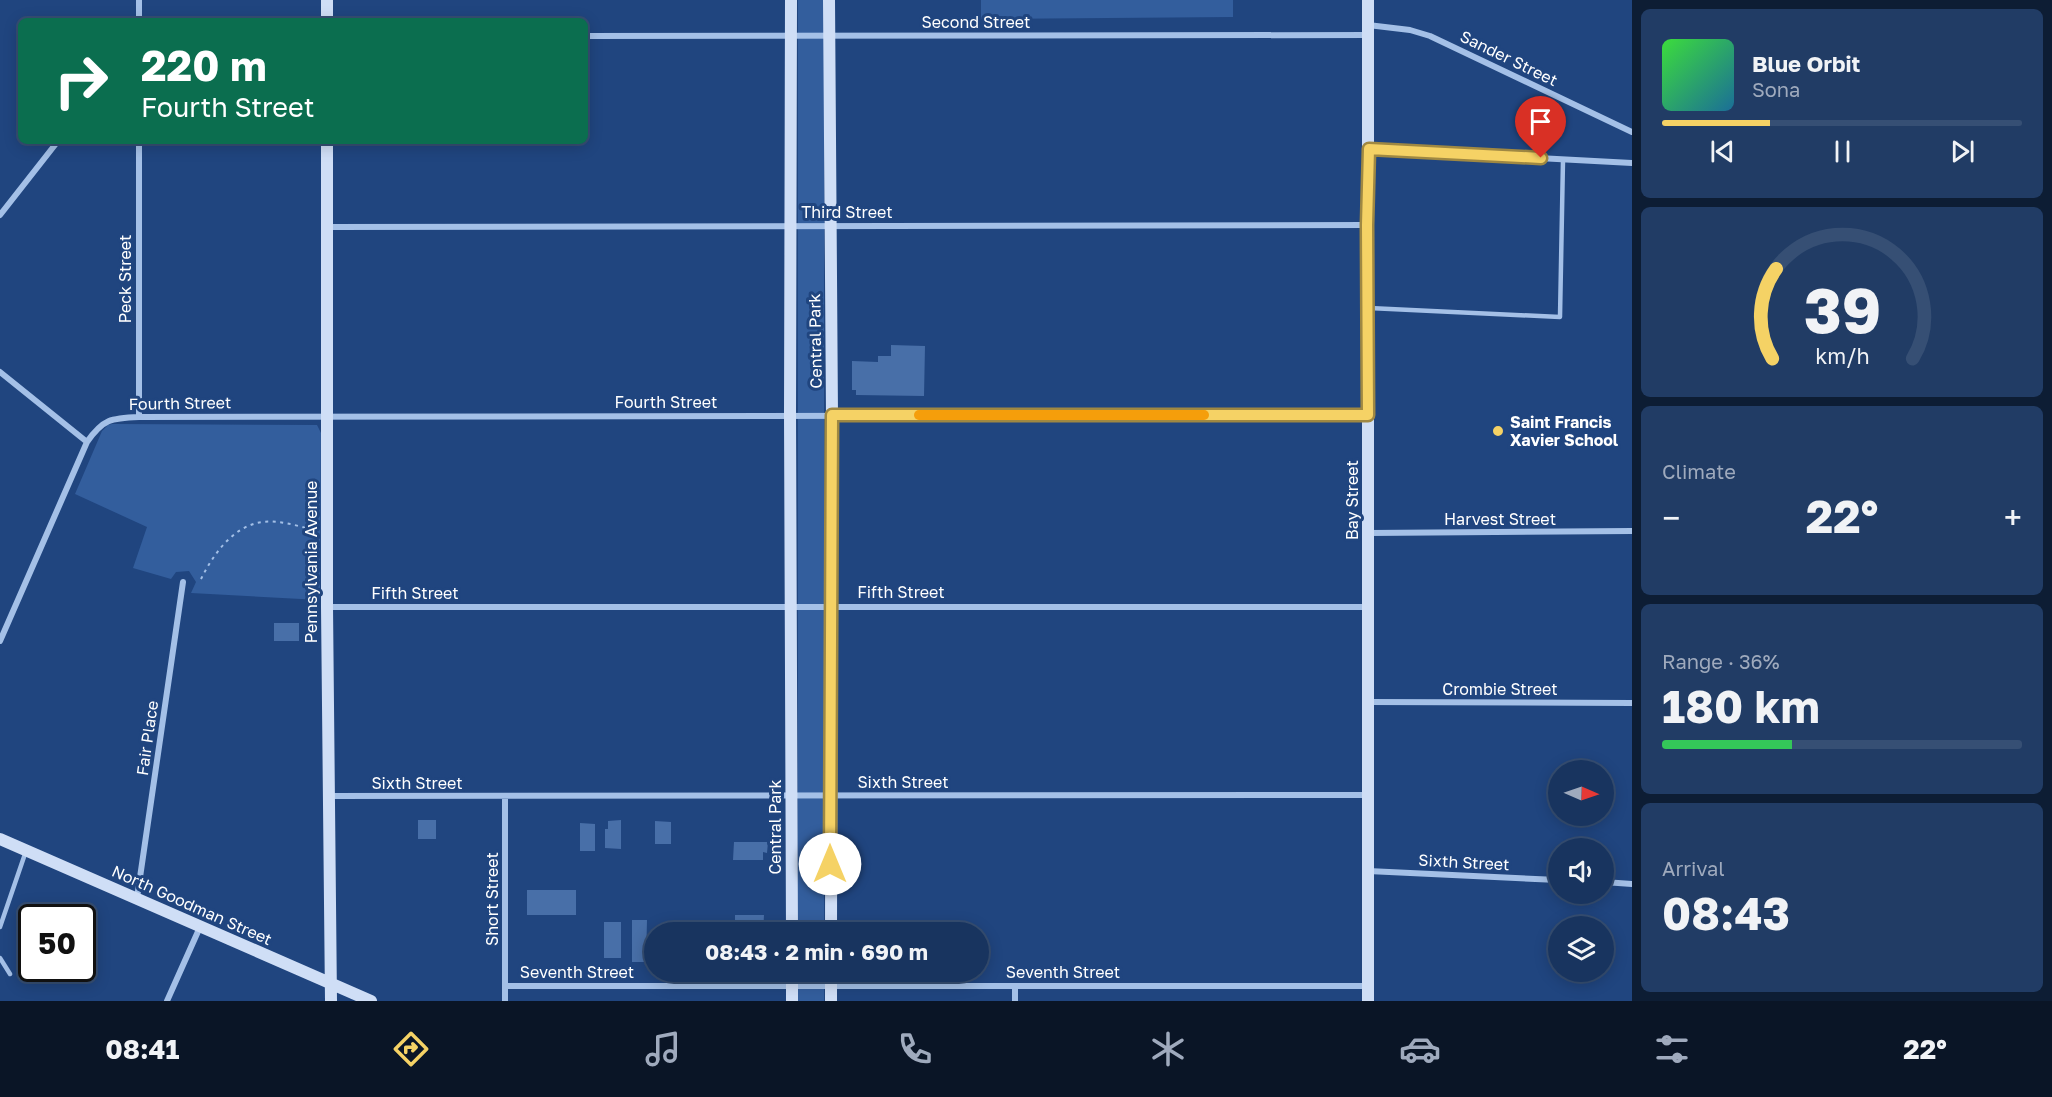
<!DOCTYPE html>
<meta charset="utf-8">
<style>
:root{--surface:#18345f;--page:#213c65;--text:#f1f3f6;--muted:#9faabd;--line:#364f74;--accent:#f5d265}
body{margin:0;font-family:"Golos Text",sans-serif;background:var(--page);color:var(--text);height:100vh;display:flex;flex-direction:column;font-size:22px;white-space:nowrap}
*{box-sizing:border-box;margin:0}
p{font-size:20px;color:var(--muted)}
.icon{flex:none;width:33px;height:33px;fill:none;stroke:currentColor;stroke-width:2;stroke-linecap:round;stroke-linejoin:round}
.map{position:relative;flex:1;overflow:hidden}
.side{display:flex;flex-direction:column;gap:9px;padding:9px;background:#0d1d34;width:420px}
.side>*{flex:none}
.guide{position:absolute;left:18px;top:18px;width:570px;height:126px;border-radius:9px;box-shadow:0 3px 15px #0003,0 0 0 2px var(--line);background:#0b6e4f;color:#fff;overflow:hidden}
.needle{width:39px;rotate:92deg}
.tools{position:absolute;left:1548px;top:760px;display:grid;gap:12px}
.tools a{display:grid;place-items:center;width:66px;height:66px;border-radius:50%;background:var(--surface);box-shadow:0 3px 15px #0003,0 0 0 2px var(--line);font-size:30px}
.speed{position:absolute;left:18px;top:904px;display:flex;gap:12px;font-size:30px;font-weight:700;text-align:center}
.speed>*{display:grid;place-content:center;width:78px;height:78px;border-radius:50%;background:var(--surface);box-shadow:0 3px 15px #0003,0 0 0 2px var(--line);line-height:1}
.speed .limit{border:3px solid #111;border-radius:9px;background:#fff;color:#111}
.pin{position:absolute;display:grid;place-items:center;width:51px;height:51px;color:#fff;margin:-62px -26px;border-radius:50% 50% 50% 0;rotate:-45deg;box-shadow:0 0 6px #0007}
.pin .icon{rotate:45deg}
.me{position:absolute;width:66px;margin:-33px;rotate:0deg;stroke-linejoin:round;filter:drop-shadow(0 0 4px #0008)}
.turn{display:flex;align-items:center;gap:21px;height:126px;padding:0 24px;font-size:27px}
.turn .icon{width:78px;height:78px;stroke-width:2.5}
.turn b{display:block;font-size:42px;line-height:51px}
.big{font-size:45px;font-weight:700;line-height:1.1}
.side .widget{flex:1;display:flex;flex-direction:column;justify-content:center;gap:9px;min-width:0;padding:0 21px;border-radius:9px;background:var(--page)}
.side .dial{align-items:center;gap:0}
.dial svg{height:156px;overflow:visible;fill:none;stroke:var(--line);stroke-width:7;stroke-linecap:round;text-anchor:middle}
.dial text{fill:var(--text);stroke:none}
.song{display:flex;align-items:center;gap:18px}
.cover{width:72px;height:72px;border-radius:9px;background:linear-gradient(135deg,hsl(120 70% 55%),hsl(200 70% 35%))}
.played{height:6px;border-radius:3px;background:linear-gradient(90deg,var(--accent) 30%,var(--line) 30%)}
.keys{display:flex;justify-content:space-around;direction:ltr}
.heat{display:flex;justify-content:space-between;align-items:center;font-size:33px;direction:ltr}
.charge{height:9px;border-radius:4px;background:linear-gradient(90deg,#34c759 36%,var(--line) 0)}
.trip{position:absolute;left:644px;top:922px;width:345px;height:60px;border-radius:30px;background:var(--surface);box-shadow:0 3px 15px #0003,0 0 0 2px var(--line);font-weight:700;line-height:60px;text-align:center}
.tabs{display:flex;height:96px;justify-content:space-around;align-items:center;background:#0a1526;color:var(--muted)}
.tabs .icon{width:42px;height:42px}
.tabs .selected{color:var(--accent)}
.tabs b{font-size:27px;color:var(--text)}
main{display:flex;flex:1;min-height:0}
.map>svg:first-child{display:block}
</style>
<main>
<div class="map">
<svg width="1632" height="1001" viewBox="0 0 1632 1001">
<rect width="100%" height="100%" fill="#20457f"/>
<path fill="#335e9d" d="M 798,0 L 824,0 L 824,933 L 798,933 Z
M 981,0 L 1233,0 L 1233,17 L 981,19 Z
M 112,424 L 317,425 L 321,433 L 320,600 L 191,593 L 196,582 L 189,571 L 176,572 L 171,579 L 133,568 L 147,527 L 75,494 L 102,431 L 108,425 Z
M 798,972 L 824,972 L 824,1001 L 798,1001 Z"/>
<path fill="#486fa8" d="M 891,345 L 925,346 L 924,396 L 856,395 L 856,390 L 852,390 L 852,361 L 878,362 L 878,356 L 891,356 Z
M 274,623 L 299,623 L 299,641 L 274,641 Z
M 418,820 L 436,820 L 436,839 L 418,839 Z
M 621,820 L 621,849 L 605,848 L 605,829 L 608,829 L 608,821 Z
M 655,821 L 671,822 L 671,844 L 655,844 Z
M 580,823 L 595,824 L 595,851 L 580,851 Z
M 734,842 L 768,842 L 767,853 L 763,852 L 763,860 L 733,860 Z
M 527,890 L 576,890 L 576,915 L 527,915 Z
M 735,915 L 764,915 L 763,933 L 735,933 Z
M 632,920 L 647,920 L 646,962 L 632,962 Z
M 604,922 L 621,922 L 621,958 L 604,958 Z"/>
<g fill="none" stroke-linecap="round" stroke-linejoin="round">
<path stroke="#a4c0e7" stroke-width="2" stroke-dasharray="3 4.5" stroke-linecap="butt" d="M 201,579 C 216,549 240,517 277,522 C 289,523 302,527 313,530"/>
<path stroke="#a4c0e7" stroke-width="4.5" d="M 1369,308 L 1560,317 L 1563,160
M 0,927 L 26,851
M 0,958 L 10,974"/>
<path stroke="#a4c0e7" stroke-width="6" d="M 139,0 L 139,21
M 1368,25 L 1410,30 L 1430,36 L 1632,132
M 585,36 L 1368,35
M 1369,149 L 1632,163
M 0,215 L 58,141
M 328,227 L 1367,225
M 0,372 L 87,442
M 139,417 L 139,141
M 1369,533 L 1632,531
M 327,607 L 1368,607
M 0,641 L 87,442 C 103,419 111,418 139,417 L 1368,415
M 1368,702 L 1632,703
M 329,796 L 1368,795
M 505,796 L 505,1001
M 1368,871 L 1558,880
M 1604,882 L 1632,884
M 137,898 L 183,582
M 505,986 L 1368,986
M 1015,986 L 1015,1001
M 167,1001 L 200,927"/>
<path stroke="#cfdef6" stroke-width="12" d="M 791,0 L 790,415 L 792,933
M 829,0 L 832,415 L 831,933
M 327,21 L 327,0
M 327,141 L 327,607 L 331,1001
M 0,839 L 371,1001
M 792,1001 L 792,972
M 831,1001 L 831,972
M 1368,1001 L 1368,0"/>
</g>
<g fill="none" stroke-linecap="round" stroke-linejoin="round">
<g stroke="#9f8842" stroke-width="15">
<path id="route" d="M 830,864 L 832,415 L 1368,415 L 1367,225 L 1369,149 L 1541,158"/>
</g>
<use href="#route" stroke="#f5d265" stroke-width="10"/>
<path stroke="#f59e0b" stroke-width="10" d="M 919,415 L 1204,415"/>
</g>
<circle fill="#f5d265" stroke="#20457f" stroke-width="2" cx="1498" cy="431" r="6"/>
<g text-anchor="middle" dominant-baseline="central" stroke-width="6" stroke-linejoin="round" paint-order="stroke">
<g font-size="16" fill="#fff" stroke="#20457f">
<text x="976" y="22">Second Street</text>
<text transform="translate(1509 58) rotate(26)">Sander Street</text>
<text x="847" y="212">Third Street</text>
<text transform="translate(125 279) rotate(-90)">Peck Street</text>
<text transform="translate(815 341) rotate(-91)">Central Park</text>
<text x="666" y="402">Fourth Street</text>
<text transform="translate(180 403) rotate(-1)">Fourth Street</text>
<text transform="translate(1352 500) rotate(-90)">Bay Street</text>
<text x="1500" y="519">Harvest Street</text>
<text transform="translate(311 562) rotate(-90)">Pennsylvania Avenue</text>
<text x="901" y="592">Fifth Street</text>
<text x="415" y="593">Fifth Street</text>
<text x="1500" y="689">Crombie Street</text>
<text transform="translate(147 738) rotate(-82)">Fair Place</text>
<text x="903" y="782">Sixth Street</text>
<text x="417" y="783">Sixth Street</text>
<text transform="translate(775 827) rotate(-90)">Central Park</text>
<text transform="translate(1464 862) rotate(3)">Sixth Street</text>
<text transform="translate(492 899) rotate(-90)">Short Street</text>
<text transform="translate(192 905) rotate(24)">North Goodman Street</text>
<text x="577" y="972">Seventh Street</text>
<text x="1063" y="972">Seventh Street</text>
</g>
<g font-size="16" font-weight="bold" fill="#fff" stroke="#20457f" text-anchor="start">
<text x="1510" y="422">Saint Francis<tspan x="1510" dy="18">Xavier School</tspan></text>
</g>
</g>
</svg>
<div class="tools">
<a><svg class="needle" viewBox="-14 -14 28 28"><path d="M0-13l5 13h-10z" fill="#e53935"/><path d="M0 13l5-13h-10z" fill="#9faabd"/></svg></a>
<a><svg class="icon" aria-label="sound" viewBox="0 0 24 24"><path d="M4 9h4l5-4v14l-5-4H4zM17 9q2 3 0 6"/></svg></a>
<a><svg class="icon" aria-label="layers" viewBox="0 0 24 24"><path d="M12 4l9 5-9 5-9-5zM3 14l9 5 9-5"/></svg></a>
</div>
<div class="speed"><div class="limit">50</div></div>
<div class="pin" style="left:1541px;top:158px;background:#d93025"><svg class="icon" aria-label="arrive" viewBox="0 0 24 24"><path d="M6 21V4h12l-3 4 3 4H6"/></svg></div>
<svg class="me" style="left:830px;top:864px" viewBox="-20 -20 40 40"><circle r="19" fill="#fff"/><path d="M0-13L10 11 0 6-10 11z" fill="#f5d265"/></svg>
<div class="trip">08:43 · 2 min · 690 m</div>
<div class="guide">
<div class="turn"><svg class="icon" aria-label="right" viewBox="0 0 24 24"><path d="M7 20v-9h11M14 6l5 5-5 5"/></svg><div><b>220 m</b>Fourth Street</div></div>
</div>
</div>
<section class="side">
<div class="widget">
<div class="song"><i class="cover"></i><div><b>Blue Orbit</b><p>Sona</p></div></div>
<div class="played"></div>
<div class="keys"><svg class="icon" aria-label="previous" viewBox="0 0 24 24"><path d="M18 5L8 12l10 7zM5 5v14"/></svg><svg class="icon" aria-label="pause" viewBox="0 0 24 24"><path d="M8 5v14M16 5v14"/></svg><svg class="icon" aria-label="next" viewBox="0 0 24 24"><path d="M6 5l10 7-10 7zM19 5v14"/></svg></div>
</div>
<div class="widget dial"><svg viewBox="0 0 100 80">
<path d="M14 69A42 42 0 1 1 86 69"/>
<path d="M14 69A42 42 0 0 1 16 23" stroke="#f5d265"/>
<text x="50" y="56" font-size="32" font-weight="700">39</text>
<text x="50" y="72" font-size="11">km/h</text>
</svg></div>
<div class="widget"><p>Climate</p>
<div class="heat"><a>−</a><b class="big">22°</b><a>+</a></div>
</div>
<div class="widget"><p>Range · 36%</p><b class="big">180 km</b><div class="charge"></div></div>
<div class="widget"><p>Arrival</p><b class="big">08:43</b></div>
</section>
</main>
<nav class="tabs">
<b>08:41</b>
<svg class="icon selected" aria-label="directions" viewBox="0 0 24 24"><path d="M12 3l9 9-9 9-9-9zM9 14v-3h6M13 9l2 2-2 2"/></svg>
<svg class="icon" aria-label="music" viewBox="0 0 24 24"><path d="M9 18V5l10-2v13"/><circle cx="6" cy="18" r="3"/><circle cx="16" cy="16" r="3"/></svg>
<svg class="icon" aria-label="phone" viewBox="0 0 24 24"><path d="M5 4h4l2 5-3 2q2 4 5 5l2-3 5 2v4C11 20 4 13 5 4z"/></svg>
<svg class="icon" aria-label="climate" viewBox="0 0 24 24"><path d="M12 3v18M4 7l16 10M4 17L20 7"/></svg>
<svg class="icon" aria-label="car" viewBox="0 0 24 24"><path d="M5 17H2v-5l4-1 3-4h7l3 4 3 1v5h-3M9 17h6M6 11h13"/><circle cx="7" cy="17" r="2"/><circle cx="17" cy="17" r="2"/></svg>
<svg class="icon" aria-label="filters" viewBox="0 0 24 24"><path d="M4 7h16M4 17h16"/><circle cx="9" cy="7" r="2"/><circle cx="15" cy="17" r="2"/></svg>
<b>22°</b>
</nav>
